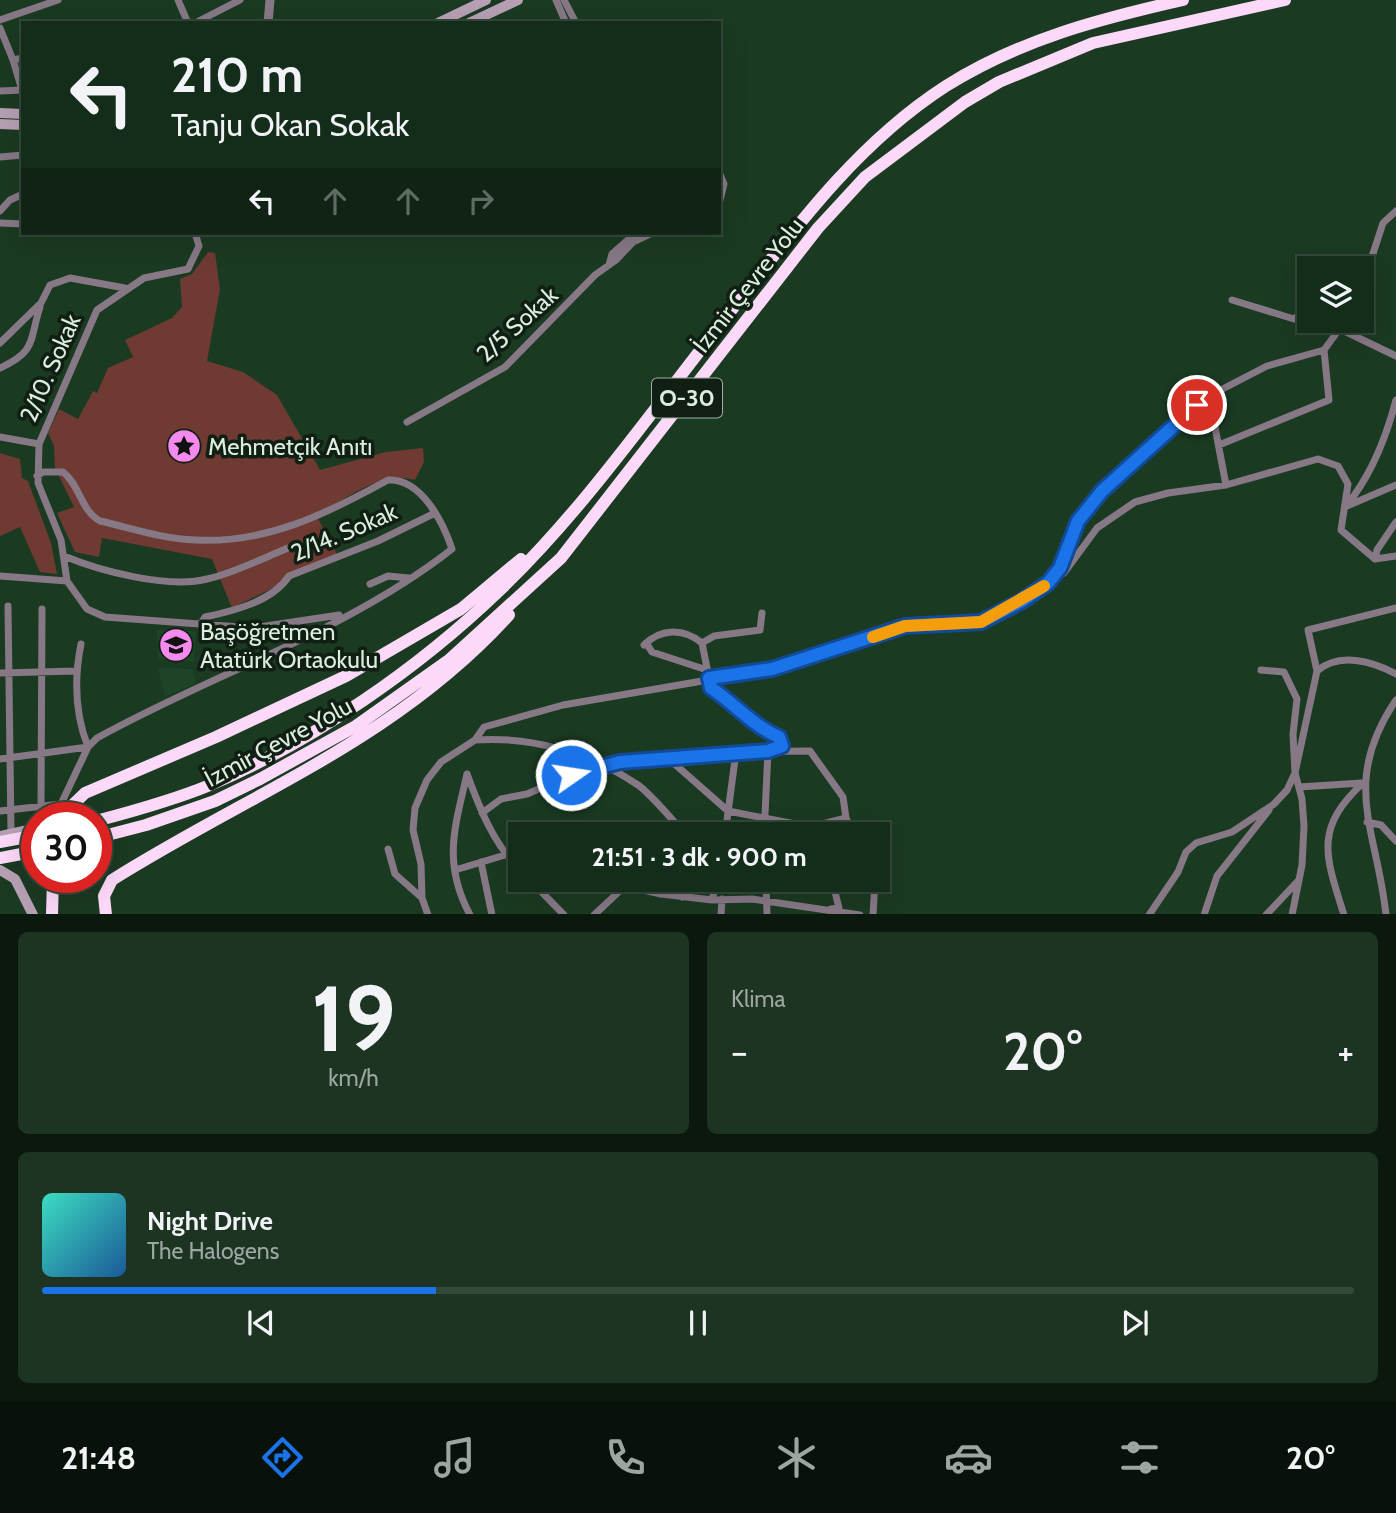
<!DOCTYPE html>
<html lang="tr">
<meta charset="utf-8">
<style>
:root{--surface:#142c1a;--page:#1d3423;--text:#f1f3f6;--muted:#9da7a2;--line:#334839;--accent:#1a73e8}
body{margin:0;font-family:Cabin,sans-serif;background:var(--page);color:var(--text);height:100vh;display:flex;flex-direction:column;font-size:26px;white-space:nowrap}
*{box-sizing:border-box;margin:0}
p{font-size:23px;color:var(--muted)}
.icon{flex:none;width:38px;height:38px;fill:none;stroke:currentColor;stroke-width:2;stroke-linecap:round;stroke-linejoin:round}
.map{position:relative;height:914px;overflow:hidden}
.details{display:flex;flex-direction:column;gap:18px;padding:18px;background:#0b180e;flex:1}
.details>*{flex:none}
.top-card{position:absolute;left:21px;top:21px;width:700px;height:214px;border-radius:0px;box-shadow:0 7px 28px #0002,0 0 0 2px var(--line);background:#142c1a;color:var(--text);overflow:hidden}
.controls{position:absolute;left:1297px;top:256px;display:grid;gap:14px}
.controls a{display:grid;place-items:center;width:77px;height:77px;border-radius:0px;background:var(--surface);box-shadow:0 7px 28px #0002,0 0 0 2px var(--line);font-size:35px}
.speed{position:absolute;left:21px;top:802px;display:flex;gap:14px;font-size:35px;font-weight:700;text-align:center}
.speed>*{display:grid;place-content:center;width:91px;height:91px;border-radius:50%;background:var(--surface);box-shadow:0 7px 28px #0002,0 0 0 2px var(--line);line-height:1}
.speed .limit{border:10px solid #d22;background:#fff;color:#111}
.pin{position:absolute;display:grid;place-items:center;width:60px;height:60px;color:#fff;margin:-30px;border:4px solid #fff;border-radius:50%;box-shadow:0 2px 7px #0007}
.me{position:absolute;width:77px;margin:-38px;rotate:77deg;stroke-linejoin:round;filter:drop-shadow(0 0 5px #0008)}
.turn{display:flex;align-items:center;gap:24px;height:147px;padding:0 35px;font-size:32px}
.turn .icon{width:91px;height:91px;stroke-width:2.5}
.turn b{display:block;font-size:49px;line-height:60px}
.lanes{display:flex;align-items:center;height:66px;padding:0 35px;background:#0003;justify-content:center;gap:35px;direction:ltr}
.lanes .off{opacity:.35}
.big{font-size:52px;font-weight:700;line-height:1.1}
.details .tile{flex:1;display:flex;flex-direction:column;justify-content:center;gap:10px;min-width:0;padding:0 24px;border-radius:10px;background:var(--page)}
.details .dial{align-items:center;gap:0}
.dial b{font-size:91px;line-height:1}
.song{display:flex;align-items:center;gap:21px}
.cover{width:84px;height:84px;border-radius:10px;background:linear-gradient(135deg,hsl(170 70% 55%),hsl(210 70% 35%))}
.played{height:7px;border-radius:4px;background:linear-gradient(90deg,var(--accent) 30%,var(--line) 30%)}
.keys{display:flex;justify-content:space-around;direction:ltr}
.heat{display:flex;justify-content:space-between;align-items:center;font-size:38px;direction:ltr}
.details .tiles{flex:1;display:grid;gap:18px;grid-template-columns:1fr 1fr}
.tile:last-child{grid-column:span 2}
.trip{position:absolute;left:508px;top:822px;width:382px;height:70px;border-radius:0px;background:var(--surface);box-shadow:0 7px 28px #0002,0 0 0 2px var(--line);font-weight:700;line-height:70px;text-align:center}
.dock{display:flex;height:112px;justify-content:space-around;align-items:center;background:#08120a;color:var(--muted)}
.dock .icon{width:49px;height:49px}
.dock .on{color:var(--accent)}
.dock b{font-size:32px;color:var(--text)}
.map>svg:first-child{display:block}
</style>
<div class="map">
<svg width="1396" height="915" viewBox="0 0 1396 915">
<rect width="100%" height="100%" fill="#1b3a22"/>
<path fill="#1e4427" d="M 157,630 L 196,631 L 194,662 L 158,659 Z
M 158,668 L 192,669 L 196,683 L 165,697 Z"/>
<path fill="#6e3a32" d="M 208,252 L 215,253 L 220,289 L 207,361 L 243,372 L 277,395 L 320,470 L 386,452 L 423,448 L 424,462 L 415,480 C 381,470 346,499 316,515 L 338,556 L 232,608 L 212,559 L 102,538 L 99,557 L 75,552 L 57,513 L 74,507 L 55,468 L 54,446 L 48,433 L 59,409 L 78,419 L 93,391 L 97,393 L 108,368 L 133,357 L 125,340 L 172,318 L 182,307 L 180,279 L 192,274 Z
M 0,453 L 20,459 L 22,478 L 28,481 L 51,543 L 57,574 L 40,572 L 20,527 L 0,536 Z"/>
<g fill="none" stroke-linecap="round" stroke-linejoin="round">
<path stroke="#877885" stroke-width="7" d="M 178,0 L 188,23
M 556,0 L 566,23
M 564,0 L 576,23
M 0,20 L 58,0
M 195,23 L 240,0
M 0,28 L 13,60
M 22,90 L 13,60 L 23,58
M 0,91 L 23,90
M 0,157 L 23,155
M 719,172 L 724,184 L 719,204
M 0,211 L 10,200 L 23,194
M 0,223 L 23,224
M 195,233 L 199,246 L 188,269 L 144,278 L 97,310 L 39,444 L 38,483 L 61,540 L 67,581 L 87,609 L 105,617 L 253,628 L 339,615
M 609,265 L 612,254 L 636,233
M 1362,287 L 1383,223 L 1396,211
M 1232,300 L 1294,319 L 1305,310 L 1309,311
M 1339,320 L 1342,330 L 1396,356
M 0,343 L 41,303 L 50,285 L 70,278 L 125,288
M 0,368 C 37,351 29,341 40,307
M 1209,396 L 1226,485
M 407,422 L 505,367 L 595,275 L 616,260 L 633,242 L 652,233
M 0,437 L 39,444
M 1219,445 L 1329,400 L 1324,350 L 1346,320
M 1346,506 C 1372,475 1386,438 1396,400
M 1347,506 L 1396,485
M 64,556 C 100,571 168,589 207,579 C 234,573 261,559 288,548
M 1375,559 L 1377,550 L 1396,522
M 1375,559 L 1396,556
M 0,576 L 67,581
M 1054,579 L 1064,573 L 1097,528 L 1135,502 L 1168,493 L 1226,485 L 1318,459 L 1338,466 L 1348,484 L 1341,530 L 1375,559
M 370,584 L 388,576 L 409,578
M 8,606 L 11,833
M 762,613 L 760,630 L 714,636 L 702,643 L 711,688 C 734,704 753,726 779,737 L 782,746 L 768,751 L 764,835
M 200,625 L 205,617 C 234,611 273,601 289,576 L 378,541 L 435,513
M 646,643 L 652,652 L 707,670
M 81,644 C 74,679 75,714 88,747
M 644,645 C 661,628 684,628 702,643
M 1317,671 C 1339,652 1372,661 1396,674
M 0,673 L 76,671
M 475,740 C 531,736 591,753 638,785 C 651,794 674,822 686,835
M 0,759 L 88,747
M 669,759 L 728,811 L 811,827 L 846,818
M 467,774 C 455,827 442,862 470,915
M 467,774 C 480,809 493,843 520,870
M 1299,787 L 1362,783
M 41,807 L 42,609
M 0,811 L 61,804 L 88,747 L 97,738 C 214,673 346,632 452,549 C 443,522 421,478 388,480 C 328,513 267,544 195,540 C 163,539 131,528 100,521 C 81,511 80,485 63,472 L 43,472 L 37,476
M 482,813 L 501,799 L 527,794 L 571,775 L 620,762 L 726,752 L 810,751 L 843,797 L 846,818 L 854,835
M 1367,822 L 1381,825 L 1396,841
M 725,835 L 736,752
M 388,849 L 395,874 L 422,898
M 481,862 L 492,915
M 455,870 L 505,855
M 530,880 L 564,915
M 668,880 L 682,897
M 766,880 L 767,915
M 712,900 L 717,880
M 831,909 L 839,908 L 832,880
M 428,915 L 422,898 L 421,864 L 413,830 L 415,808 L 427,780 L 441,762 L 475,740 L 484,727 L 563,705 L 772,669 L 905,626 L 981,622 L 1022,601 L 1048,583 L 1060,568 L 1078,521 L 1102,491 L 1185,414 L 1209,396 L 1267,366 L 1324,350
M 594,915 L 625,886 L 661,894 L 712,900 L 752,899 L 860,915
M 721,915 L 722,899
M 873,915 L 875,880
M 1149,915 L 1178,872 L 1186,852 L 1196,843 L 1232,832 L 1274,804 L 1287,790 L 1295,773 L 1293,734 L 1297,699 L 1284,672 L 1261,670
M 1204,915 L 1217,876 L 1269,810
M 1266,915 L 1299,880
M 1292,915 L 1302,865 L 1304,826 L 1302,799 L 1295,773 L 1317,671 L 1308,630 L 1396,608
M 1344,915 C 1326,857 1313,829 1363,783
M 1386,915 C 1377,829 1340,783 1396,700"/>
<path stroke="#877885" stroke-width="9" d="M 268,23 L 270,0"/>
<path stroke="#b7a0b4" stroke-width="10" d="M 438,23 L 486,0
M 469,23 L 518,0
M 0,113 L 23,114
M 0,124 L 23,125
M 0,836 L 37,828
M 0,870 L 15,879 L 33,915"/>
<path stroke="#fdd9f9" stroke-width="12" d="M 60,817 L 85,793 L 216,737 L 346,676 L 461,609 L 521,559
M 96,821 C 134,811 174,800 210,785 C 314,741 419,668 500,590 C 581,512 647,418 716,330 C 784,243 851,147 946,86 C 1019,40 1099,19 1183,0
M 96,838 L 146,825 L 215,801 L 260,779 L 356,726 L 449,660 L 561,558 L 818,228 L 865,177 L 965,102 L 999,82 L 1093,43 L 1285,0
M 0,842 L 37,835
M 0,858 L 37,851
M 52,915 L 53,877
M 106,915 L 104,896 L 112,880 C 250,793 396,740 509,615"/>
</g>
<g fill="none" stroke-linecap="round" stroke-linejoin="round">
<g stroke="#114b97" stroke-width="18">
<path id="route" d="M 571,775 L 620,762 L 768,751 L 782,746 L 779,737 C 753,726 735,704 711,688 L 709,678 L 772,669 L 905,626 L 981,622 L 1022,601 L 1048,583 L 1060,568 L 1078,521 L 1102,491 L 1197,405"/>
</g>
<use href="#route" stroke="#1a73e8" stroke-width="12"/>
<path stroke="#f59e0b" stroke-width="12" d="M 873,637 L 905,626 L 981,622 L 1044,586"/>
</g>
<defs>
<g id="sight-disc" transform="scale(1.75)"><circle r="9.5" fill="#f589ee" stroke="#101e13"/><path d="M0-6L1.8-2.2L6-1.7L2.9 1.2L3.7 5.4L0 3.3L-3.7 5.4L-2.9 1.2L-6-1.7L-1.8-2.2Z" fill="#111"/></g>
<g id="school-disc" transform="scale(1.75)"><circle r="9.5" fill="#f589ee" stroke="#101e13"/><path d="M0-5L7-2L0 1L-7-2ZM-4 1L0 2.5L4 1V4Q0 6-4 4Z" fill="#111"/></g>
</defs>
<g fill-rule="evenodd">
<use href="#sight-disc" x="184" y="446"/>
<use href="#school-disc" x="176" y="645"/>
</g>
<g text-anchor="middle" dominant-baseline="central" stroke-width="7" stroke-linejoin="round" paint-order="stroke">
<rect fill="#101e13" stroke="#9eb0a1" stroke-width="2" x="652" y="378.5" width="70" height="39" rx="5"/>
<g font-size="23" font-weight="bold" fill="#dbeede">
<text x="687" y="398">O-30</text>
</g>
<g font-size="24" fill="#dbeede" stroke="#101e13">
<text transform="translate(748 285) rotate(-52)">İzmir Çevre Yolu</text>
<text transform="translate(517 324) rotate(-42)">2/5 Sokak</text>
<text transform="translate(50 368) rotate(-66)">2/10. Sokak</text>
<text transform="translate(344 532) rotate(-23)">2/14. Sokak</text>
<text transform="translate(278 742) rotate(-28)">İzmir Çevre Yolu</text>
</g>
<g font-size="24" fill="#dbeede" stroke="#101e13" text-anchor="start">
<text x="208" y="446">Mehmetçik Anıtı</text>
<text x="200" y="631">Başöğretmen<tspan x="200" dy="28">Atatürk Ortaokulu</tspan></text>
</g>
</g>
</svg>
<div class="controls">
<a><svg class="icon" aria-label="layers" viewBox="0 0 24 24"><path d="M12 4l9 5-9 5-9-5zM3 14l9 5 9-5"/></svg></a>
</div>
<div class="speed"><div class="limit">30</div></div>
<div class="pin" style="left:1197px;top:405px;background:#d93025"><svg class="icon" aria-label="arrive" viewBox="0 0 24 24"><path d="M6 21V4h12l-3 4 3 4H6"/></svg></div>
<svg class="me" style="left:571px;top:775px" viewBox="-20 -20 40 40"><circle r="17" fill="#1a73e8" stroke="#fff" stroke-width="3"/><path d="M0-11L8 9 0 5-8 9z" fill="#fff"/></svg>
<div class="trip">21:51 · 3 dk · 900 m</div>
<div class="top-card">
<div class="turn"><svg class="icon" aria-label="left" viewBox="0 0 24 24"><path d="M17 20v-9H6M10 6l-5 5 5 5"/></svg><div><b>210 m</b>Tanju Okan Sokak</div></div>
<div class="lanes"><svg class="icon" aria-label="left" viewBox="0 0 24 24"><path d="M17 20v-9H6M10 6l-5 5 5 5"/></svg><svg class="icon off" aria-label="ahead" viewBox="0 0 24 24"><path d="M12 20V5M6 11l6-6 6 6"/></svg><svg class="icon off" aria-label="ahead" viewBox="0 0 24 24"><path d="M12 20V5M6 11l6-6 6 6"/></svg><svg class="icon off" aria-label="right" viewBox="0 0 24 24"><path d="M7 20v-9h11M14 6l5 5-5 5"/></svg></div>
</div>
</div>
<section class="details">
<div class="tiles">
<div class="tile dial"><b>19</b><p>km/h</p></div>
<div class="tile"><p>Klima</p>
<div class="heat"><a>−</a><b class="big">20°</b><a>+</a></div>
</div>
<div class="tile">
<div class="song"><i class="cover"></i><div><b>Night Drive</b><p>The Halogens</p></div></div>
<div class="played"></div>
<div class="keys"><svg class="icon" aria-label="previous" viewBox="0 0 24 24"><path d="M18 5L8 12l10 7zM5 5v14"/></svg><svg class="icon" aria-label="pause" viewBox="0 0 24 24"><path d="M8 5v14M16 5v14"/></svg><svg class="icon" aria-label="next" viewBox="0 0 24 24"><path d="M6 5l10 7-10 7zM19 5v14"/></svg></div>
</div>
</div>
</section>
<nav class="dock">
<b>21:48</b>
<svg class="icon on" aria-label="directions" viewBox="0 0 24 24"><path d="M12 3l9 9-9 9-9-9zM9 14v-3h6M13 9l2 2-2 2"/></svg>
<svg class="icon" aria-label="music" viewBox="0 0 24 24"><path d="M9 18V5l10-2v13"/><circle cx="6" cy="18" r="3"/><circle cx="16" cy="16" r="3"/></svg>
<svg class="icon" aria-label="phone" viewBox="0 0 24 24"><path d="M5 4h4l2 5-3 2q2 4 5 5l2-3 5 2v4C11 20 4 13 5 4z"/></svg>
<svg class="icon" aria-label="climate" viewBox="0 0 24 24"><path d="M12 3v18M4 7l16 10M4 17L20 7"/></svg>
<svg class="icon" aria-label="car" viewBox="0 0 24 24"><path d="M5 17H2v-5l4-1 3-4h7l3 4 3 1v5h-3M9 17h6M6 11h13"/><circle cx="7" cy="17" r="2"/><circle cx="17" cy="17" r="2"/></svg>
<svg class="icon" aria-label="filters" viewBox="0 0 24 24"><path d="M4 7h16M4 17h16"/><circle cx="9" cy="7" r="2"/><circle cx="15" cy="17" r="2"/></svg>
<b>20°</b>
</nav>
